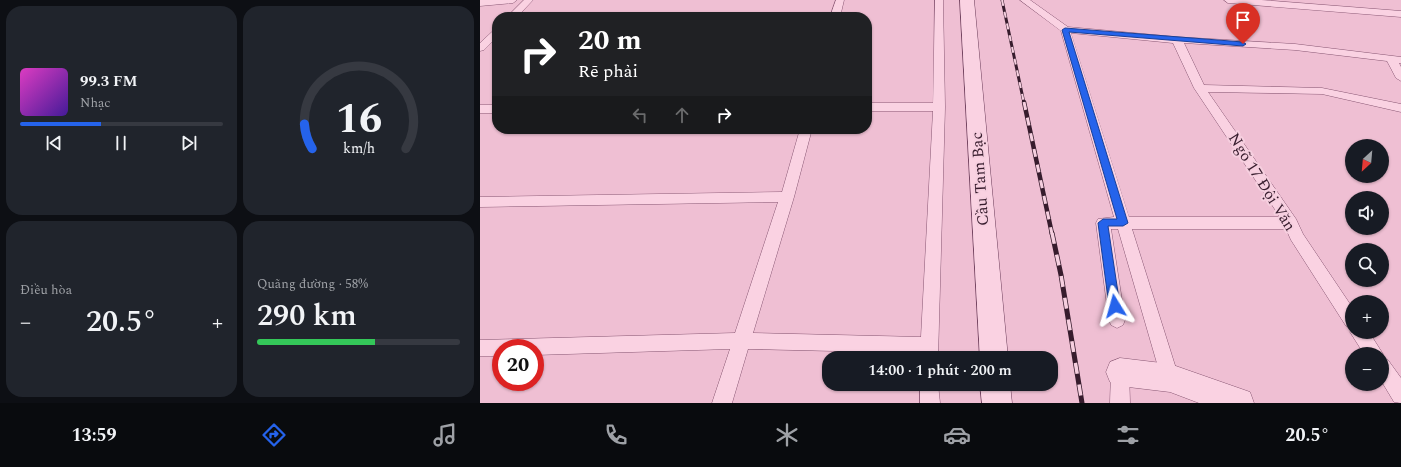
<!DOCTYPE html>
<html lang="vi">
<meta charset="utf-8">
<style>
:root{--surface:#171b24;--page:#20242c;--text:#f1f3f6;--muted:#9ea1a6;--line:#363941;--accent:#2563eb}
body{margin:0;font-family:Spectral,serif;background:var(--page);color:var(--text);height:100vh;display:flex;flex-direction:column;font-size:15px;white-space:nowrap}
*{box-sizing:border-box;margin:0}
p{font-size:13px;color:var(--muted)}
.icon{flex:none;width:22px;height:22px;fill:none;stroke:currentColor;stroke-width:2;stroke-linecap:round;stroke-linejoin:round}
.map{position:relative;flex:1;overflow:hidden}
.sheet{display:flex;flex-direction:column;gap:6px;padding:6px;background:#0d0f14;width:480px}
.sheet>*{flex:none}
.guide{position:absolute;left:12px;top:12px;width:380px;height:122px;border-radius:16px;box-shadow:0 1px 3px #0004;background:#202124;color:#fff;overflow:hidden}
.needle{width:26px;rotate:206deg}
.controls{position:absolute;left:865px;top:139px;display:grid;gap:8px}
.controls a{display:grid;place-items:center;width:44px;height:44px;border-radius:50%;background:var(--surface);box-shadow:0 1px 3px #0004;font-size:20px}
.speed{position:absolute;left:12px;top:339px;display:flex;gap:8px;font-size:20px;font-weight:700;text-align:center}
.speed>*{display:grid;place-content:center;width:52px;height:52px;border-radius:50%;background:var(--surface);box-shadow:0 1px 3px #0004;line-height:1}
.speed .limit{border:6px solid #d22;background:#fff;color:#111}
.pin{position:absolute;display:grid;place-items:center;width:34px;height:34px;color:#fff;margin:-41px -17px;border-radius:50% 50% 50% 0;rotate:-45deg;box-shadow:0 0 4px #0007}
.pin .icon{rotate:45deg}
.me{position:absolute;width:44px;margin:-22px;rotate:352deg;stroke-linejoin:round;filter:drop-shadow(0 0 3px #0008)}
.turn{display:flex;align-items:center;gap:14px;height:84px;padding:0 20px;font-size:18px}
.turn .icon{width:52px;height:52px;stroke-width:2.5}
.turn b{display:block;font-size:28px;line-height:34px}
.lanes{display:flex;align-items:center;height:38px;padding:0 20px;background:#0003;justify-content:center;gap:20px;direction:ltr}
.lanes .off{opacity:.35}
.big{font-size:30px;font-weight:600;line-height:1.1}
.sheet .widget{flex:1;display:flex;flex-direction:column;justify-content:center;gap:6px;min-width:0;padding:0 14px;border-radius:16px;background:var(--page)}
.sheet .dial{align-items:center;gap:0}
.dial svg{height:104px;overflow:visible;fill:none;stroke:var(--line);stroke-width:7;stroke-linecap:round;text-anchor:middle}
.dial text{fill:var(--text);stroke:none}
.song{display:flex;align-items:center;gap:12px}
.cover{width:48px;height:48px;border-radius:6px;background:linear-gradient(135deg,hsl(310 70% 55%),hsl(260 70% 35%))}
.played{height:4px;border-radius:2px;background:linear-gradient(90deg,var(--accent) 40%,var(--line) 40%)}
.keys{display:flex;justify-content:space-around;direction:ltr}
.heat{display:flex;justify-content:space-between;align-items:center;font-size:22px;direction:ltr}
.charge{height:6px;border-radius:3px;background:linear-gradient(90deg,#34c759 58%,var(--line) 0)}
.sheet .tiles{flex:1;display:grid;gap:6px;grid-template-columns:repeat(2,1fr)}
.trip{position:absolute;left:342px;top:351px;width:236px;height:40px;border-radius:16px;background:var(--surface);box-shadow:0 1px 3px #0004;font-weight:600;line-height:40px;text-align:center}
.dock{display:flex;height:64px;justify-content:space-around;align-items:center;background:#090b0e;color:var(--muted)}
.dock .icon{width:28px;height:28px}
.dock .active{color:var(--accent)}
.dock b{font-size:18px;color:var(--text)}
main{display:flex;flex:1;min-height:0}
.map>svg:first-child{display:block}
</style>
<main>
<section class="sheet">
<div class="tiles">
<div class="widget">
<div class="song"><i class="cover"></i><div><b>99.3 FM</b><p>Nhạc</p></div></div>
<div class="played"></div>
<div class="keys"><svg class="icon" aria-label="previous" viewBox="0 0 24 24"><path d="M18 5L8 12l10 7zM5 5v14"/></svg><svg class="icon" aria-label="pause" viewBox="0 0 24 24"><path d="M8 5v14M16 5v14"/></svg><svg class="icon" aria-label="next" viewBox="0 0 24 24"><path d="M6 5l10 7-10 7zM19 5v14"/></svg></div>
</div>
<div class="widget dial"><svg viewBox="0 0 100 80">
<path d="M14 69A42 42 0 1 1 86 69"/>
<path d="M14 69A42 42 0 0 1 8 50" stroke="#2563eb"/>
<text x="50" y="56" font-size="32" font-weight="700">16</text>
<text x="50" y="72" font-size="11">km/h</text>
</svg></div>
<div class="widget"><p>Điều hòa</p>
<div class="heat"><a>−</a><b class="big">20.5°</b><a>+</a></div>
</div>
<div class="widget"><p>Quãng đường · 58%</p><b class="big">290 km</b><div class="charge"></div></div>
</div>
</section>
<div class="map">
<svg width="921" height="403" viewBox="0 0 921 403">
<rect width="100%" height="100%" fill="#efbfd3"/>
<g fill="none" stroke-linecap="round" stroke-linejoin="round">
<g stroke="#885773" stroke-width="1">
<path id="service" d="M 0,0 L 37,0 L 33,3 L 0,6 Z
M 44,0 L 53,0 L 37,17 L 27,17 Z
M 356,0 L 364,0 L 360,17 L 350,17 Z
M 455,0 L 463,0 L 465,107 L 458,358 L 440,358 L 440,353 L 268,349 L 252,403 L 232,403 L 250,349 L 55,355 L 55,348 L 21,348 L 21,356 L 0,356 L 0,340 L 255,333 L 298,202 L 0,207 L 0,197 L 302,192 L 320,129 L 332,129 L 314,197 L 273,333 L 441,337 L 453,111 L 387,111 L 387,103 L 453,103 Z
M 540,0 L 550,0 L 588,27 L 697,37 L 815,44 L 921,57 L 921,63 L 919,63 L 921,67 L 921,81 L 916,78 L 907,61 L 815,50 L 704,43 L 724,85 L 842,88 L 921,104 L 921,112 L 842,94 L 728,92 L 816,219 L 823,234 L 872,307 L 872,332 L 889,332 L 903,354 L 902,356 L 902,354 L 884,354 L 870,332 L 872,329 L 866,326 L 811,240 L 806,229 L 652,229 L 699,378 L 697,384 L 690,387 L 683,384 L 638,229 L 631,229 L 645,320 L 643,325 L 637,328 L 631,325 L 629,320 L 616,223 L 618,219 L 634,217 L 581,31 ZM 591,33 L 693,43 L 714,88 L 800,217 L 649,217 Z
M 744,0 L 781,0 L 921,11 L 921,17 L 748,3 Z
M 17,29 L 17,37 L 4,50 L 0,51 L 0,43 L 14,30 Z
M 0,105 L 17,105 L 17,113 L 0,113 Z
M 902,357 L 908,360 L 921,378 L 921,403 L 914,402 L 902,382 Z
M 640,363 L 646,366 L 649,372 L 650,403 L 630,403 L 631,372 L 634,366 Z
M 440,384 L 458,384 L 460,403 L 440,403 Z"/>
</g>
<g stroke="#885773" stroke-width="1">
<path id="minor" d="M 640,358 L 690,364 L 770,392 L 774,403 L 719,403 L 690,392 L 640,386 L 630,382 L 626,372 L 630,362 Z"/>
</g>
<g stroke="#693a57" stroke-width="1">
<path id="secondary" d="M 480,0 L 494,0 L 528,358 L 500,358 Z
M 500,384 L 530,384 L 532,403 L 502,403 Z"/>
</g>
<use href="#service" fill="#fad2e2" fill-rule="evenodd"/>
<use href="#minor" fill="#fad2e2" fill-rule="evenodd"/>
<use href="#secondary" fill="#fad2e2" fill-rule="evenodd"/>
<g stroke="#371c2d" stroke-width="3">
<path id="rail-far2" d="M 522,0 L 544,103"/>
</g>
<g stroke="#371c2d" stroke-width="4.5">
<path id="rail-far1" d="M 544,102 L 572,234"/>
</g>
<g stroke="#371c2d" stroke-width="5">
<path id="rail" d="M 572,233 L 581,275 L 602,403"/>
</g>
<use href="#rail-far2" stroke="#f6cfdf" stroke-width="2" stroke-dasharray="6" stroke-linecap="butt"/>
<use href="#rail-far1" stroke="#f6cfdf" stroke-width="3" stroke-dasharray="8" stroke-linecap="butt"/>
<use href="#rail" stroke="#f6cfdf" stroke-width="3.5" stroke-dasharray="11" stroke-linecap="butt"/>
</g>
<path fill="#2563eb" stroke="#184099" d="M 585,28 L 763,42 L 766,44 L 763,46 L 589,32 L 648,223 L 643,226 L 628,226 L 640,306 L 639,309 L 635,311 L 631,309 L 629,306 L 618,223 L 623,219 L 637,219 L 582,30 Z"/>
<g text-anchor="middle" dominant-baseline="central" stroke-width="4" stroke-linejoin="round" paint-order="stroke">
<g font-size="16" fill="#371c2d" stroke="#f6cfdf">
<text transform="translate(500 179) rotate(-94)">Cầu Tam Bạc</text>
<text transform="translate(782 182) rotate(58)">Ngõ 17 Đội Văn</text>
</g>
</g>
</svg>
<div class="controls">
<a><svg class="needle" viewBox="-14 -14 28 28"><path d="M0-13l5 13h-10z" fill="#e53935"/><path d="M0 13l5-13h-10z" fill="#9ea1a6"/></svg></a>
<a><svg class="icon" aria-label="sound" viewBox="0 0 24 24"><path d="M4 9h4l5-4v14l-5-4H4zM17 9q2 3 0 6"/></svg></a>
<a><svg class="icon" aria-label="search" viewBox="0 0 24 24"><circle cx="10" cy="10" r="6"/><path d="M15 15l6 6"/></svg></a>
<a>+</a>
<a>−</a>
</div>
<div class="speed"><div class="limit">20</div></div>
<div class="pin" style="left:763px;top:44px;background:#d93025"><svg class="icon" aria-label="arrive" viewBox="0 0 24 24"><path d="M6 21V4h12l-3 4 3 4H6"/></svg></div>
<svg class="me" style="left:635px;top:306px" viewBox="-20 -20 40 40"><path d="M0-17L14 15 0 8-14 15z" fill="#2563eb" stroke="#fff" stroke-width="4"/></svg>
<div class="trip">14:00 · 1 phút · 200 m</div>
<div class="guide">
<div class="turn"><svg class="icon" aria-label="right" viewBox="0 0 24 24"><path d="M7 20v-9h11M14 6l5 5-5 5"/></svg><div><b>20 m</b>Rẽ phải</div></div>
<div class="lanes"><svg class="icon off" aria-label="left" viewBox="0 0 24 24"><path d="M17 20v-9H6M10 6l-5 5 5 5"/></svg><svg class="icon off" aria-label="ahead" viewBox="0 0 24 24"><path d="M12 20V5M6 11l6-6 6 6"/></svg><svg class="icon" aria-label="right" viewBox="0 0 24 24"><path d="M7 20v-9h11M14 6l5 5-5 5"/></svg></div>
</div>
</div>
</main>
<nav class="dock">
<b>13:59</b>
<svg class="icon active" aria-label="directions" viewBox="0 0 24 24"><path d="M12 3l9 9-9 9-9-9zM9 14v-3h6M13 9l2 2-2 2"/></svg>
<svg class="icon" aria-label="music" viewBox="0 0 24 24"><path d="M9 18V5l10-2v13"/><circle cx="6" cy="18" r="3"/><circle cx="16" cy="16" r="3"/></svg>
<svg class="icon" aria-label="phone" viewBox="0 0 24 24"><path d="M5 4h4l2 5-3 2q2 4 5 5l2-3 5 2v4C11 20 4 13 5 4z"/></svg>
<svg class="icon" aria-label="climate" viewBox="0 0 24 24"><path d="M12 3v18M4 7l16 10M4 17L20 7"/></svg>
<svg class="icon" aria-label="car" viewBox="0 0 24 24"><path d="M5 17H2v-5l4-1 3-4h7l3 4 3 1v5h-3M9 17h6M6 11h13"/><circle cx="7" cy="17" r="2"/><circle cx="17" cy="17" r="2"/></svg>
<svg class="icon" aria-label="filters" viewBox="0 0 24 24"><path d="M4 7h16M4 17h16"/><circle cx="9" cy="7" r="2"/><circle cx="15" cy="17" r="2"/></svg>
<b>20.5°</b>
</nav>
